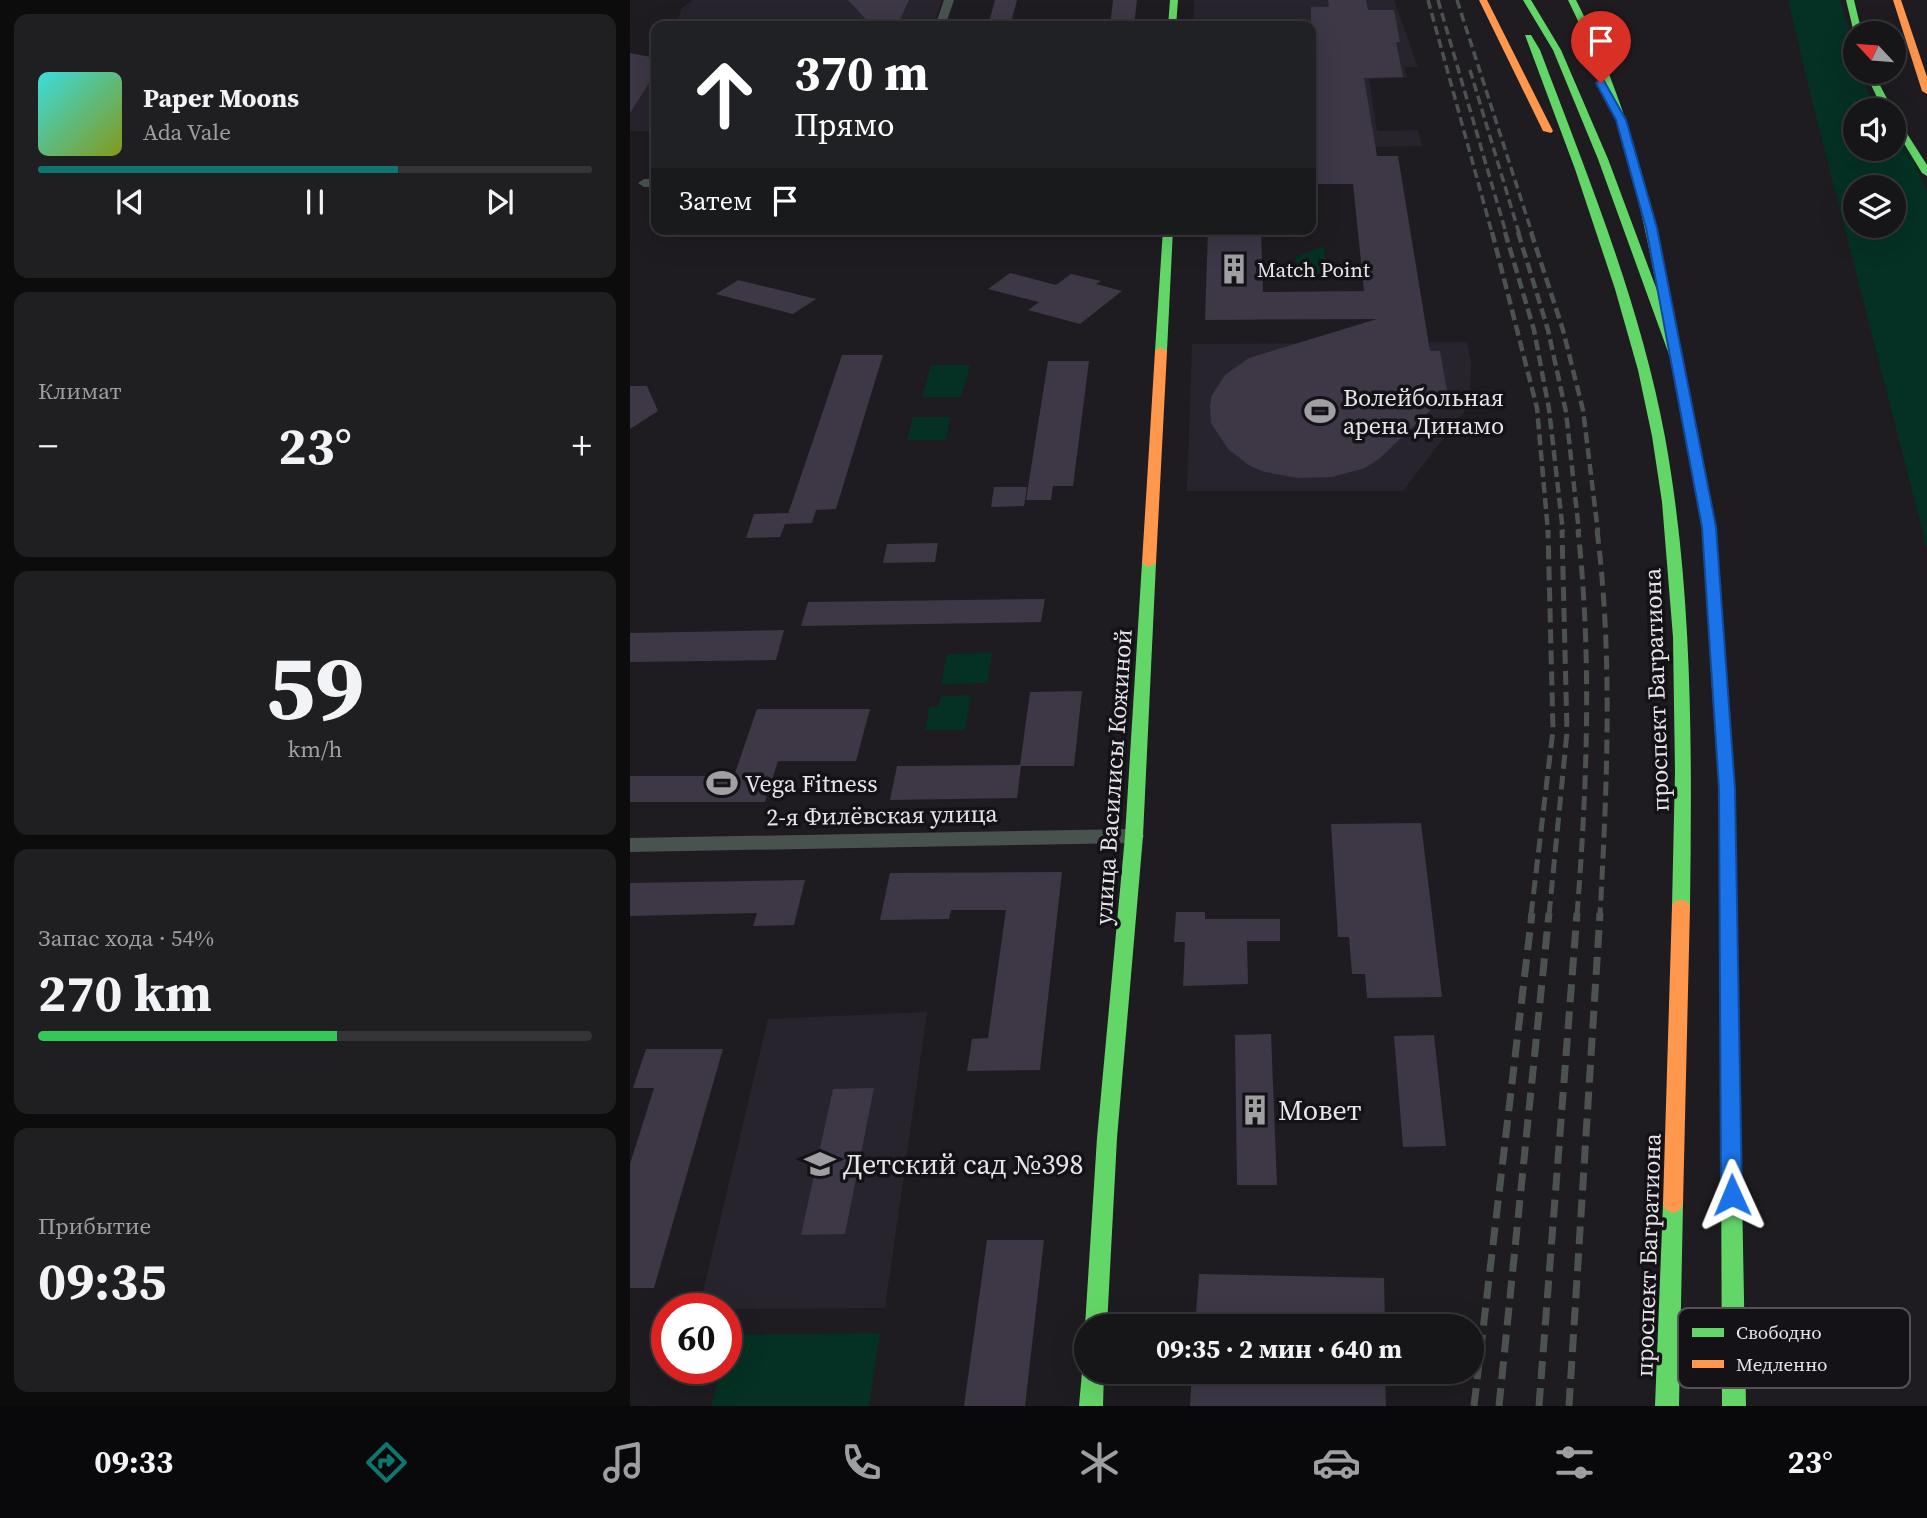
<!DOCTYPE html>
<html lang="ru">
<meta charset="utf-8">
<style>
:root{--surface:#161518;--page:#1f1e21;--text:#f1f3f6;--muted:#9e9fa2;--line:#353437;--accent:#0f766e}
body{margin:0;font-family:"Source Serif 4",serif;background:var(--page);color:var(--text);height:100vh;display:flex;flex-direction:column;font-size:26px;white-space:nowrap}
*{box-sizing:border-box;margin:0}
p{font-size:23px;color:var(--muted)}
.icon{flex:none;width:38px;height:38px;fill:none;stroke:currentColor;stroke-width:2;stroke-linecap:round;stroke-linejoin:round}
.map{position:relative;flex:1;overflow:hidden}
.sheet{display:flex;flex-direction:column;gap:14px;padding:14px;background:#0c0c0d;width:630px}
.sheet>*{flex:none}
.banner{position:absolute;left:21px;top:21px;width:665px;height:214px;border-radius:14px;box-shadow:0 7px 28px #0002,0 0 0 2px var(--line);background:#202124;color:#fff;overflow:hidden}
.needle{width:46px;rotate:296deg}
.buttons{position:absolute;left:1213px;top:21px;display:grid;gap:14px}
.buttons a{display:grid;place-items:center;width:63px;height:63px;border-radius:50%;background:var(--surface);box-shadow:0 7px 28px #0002,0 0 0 2px var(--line);font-size:35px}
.speed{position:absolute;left:21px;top:1293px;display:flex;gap:14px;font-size:35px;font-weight:700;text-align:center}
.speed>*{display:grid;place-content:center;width:91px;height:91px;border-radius:50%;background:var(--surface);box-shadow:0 7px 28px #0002,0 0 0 2px var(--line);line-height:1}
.speed .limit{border:10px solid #d22;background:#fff;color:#111}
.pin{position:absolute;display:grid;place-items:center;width:60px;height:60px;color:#fff;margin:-72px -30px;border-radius:50% 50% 50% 0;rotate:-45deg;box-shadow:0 0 7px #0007}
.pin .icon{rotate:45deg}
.me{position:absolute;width:77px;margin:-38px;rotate:359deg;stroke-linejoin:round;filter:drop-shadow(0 0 5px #0008)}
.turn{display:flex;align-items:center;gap:24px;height:147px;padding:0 28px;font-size:32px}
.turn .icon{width:91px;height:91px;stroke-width:2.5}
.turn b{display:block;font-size:49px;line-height:60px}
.then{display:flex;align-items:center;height:66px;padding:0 28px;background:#0003;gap:14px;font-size:26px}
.big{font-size:52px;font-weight:700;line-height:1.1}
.sheet .tile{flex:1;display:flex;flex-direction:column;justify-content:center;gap:10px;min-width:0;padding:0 24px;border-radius:14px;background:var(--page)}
.sheet .dial{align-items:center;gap:0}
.dial b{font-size:91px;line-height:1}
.song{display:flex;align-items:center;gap:21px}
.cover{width:84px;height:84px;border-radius:10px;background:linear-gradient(135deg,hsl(180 70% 55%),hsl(70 70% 35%))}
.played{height:7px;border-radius:4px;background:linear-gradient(90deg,var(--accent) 65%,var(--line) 65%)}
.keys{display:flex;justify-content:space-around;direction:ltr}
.heat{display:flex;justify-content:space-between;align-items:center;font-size:38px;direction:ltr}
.charge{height:10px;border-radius:5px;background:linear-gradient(90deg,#34c759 54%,var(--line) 0)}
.trip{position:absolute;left:444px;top:1314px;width:410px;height:70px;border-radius:35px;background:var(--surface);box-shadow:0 7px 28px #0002,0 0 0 2px var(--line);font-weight:700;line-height:70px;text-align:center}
.tabs{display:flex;height:112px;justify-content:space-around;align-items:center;background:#09080a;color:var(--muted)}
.tabs .icon{width:49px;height:49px}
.tabs .on{color:var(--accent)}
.tabs b{font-size:32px;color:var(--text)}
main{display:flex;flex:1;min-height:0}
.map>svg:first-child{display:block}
</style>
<main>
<section class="sheet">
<div class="tile">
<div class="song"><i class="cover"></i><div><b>Paper Moons</b><p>Ada Vale</p></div></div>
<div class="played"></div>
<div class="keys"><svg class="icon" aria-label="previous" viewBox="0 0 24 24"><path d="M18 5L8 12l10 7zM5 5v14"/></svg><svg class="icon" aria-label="pause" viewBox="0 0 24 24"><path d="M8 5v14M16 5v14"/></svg><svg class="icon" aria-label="next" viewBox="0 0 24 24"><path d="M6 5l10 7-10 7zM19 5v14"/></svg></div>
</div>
<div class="tile"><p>Климат</p>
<div class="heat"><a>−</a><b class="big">23°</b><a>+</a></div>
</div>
<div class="tile dial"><b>59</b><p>km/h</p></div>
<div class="tile"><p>Запас хода · 54%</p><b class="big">270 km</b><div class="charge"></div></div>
<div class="tile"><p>Прибытие</p><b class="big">09:35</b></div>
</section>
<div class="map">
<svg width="1297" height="1406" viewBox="0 0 1297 1406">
<rect width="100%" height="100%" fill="#1e1c20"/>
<path fill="#27242e" d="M 63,0 L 312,0 L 303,26 L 45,26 L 52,8 Z
M 564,0 L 764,0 L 788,67 L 775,67 L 777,78 L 739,79 L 747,131 L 788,130 L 792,146 L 681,148 L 681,26 L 564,26 Z
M 0,85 L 26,85 L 26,131 L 0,131 Z
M 837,342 L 841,363 L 840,404 L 773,491 L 557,491 L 562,344 Z
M 297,1012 L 255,1308 L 69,1309 L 138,1019 Z"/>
<path fill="#043123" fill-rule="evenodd" d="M 1158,0 L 1210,0 L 1225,49 L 1225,72 L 1232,72 L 1237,90 L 1250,110 L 1225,110 L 1225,149 L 1264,149 L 1264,132 L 1283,160 L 1297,191 L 1297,549 L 1181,97 ZM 1225,187 L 1264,187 L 1264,226 L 1225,226 Z
M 694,246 L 696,275 L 682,279 L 667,275 L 666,257 Z
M 301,365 L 340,365 L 331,397 L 292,397 Z
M 283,417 L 320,417 L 316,440 L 277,440 Z
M 362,653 L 357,683 L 311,684 L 317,654 Z
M 341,695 L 335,730 L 295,730 L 299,707 L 308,707 L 311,696 Z
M 250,1333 L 239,1406 L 81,1406 L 91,1369 L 96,1368 L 96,1349 L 100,1335 Z"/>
<path fill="#3d3746" d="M 218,0 L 279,0 L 268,24 L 260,24 L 259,26 L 242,26 Z
M 365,0 L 387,0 L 380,26 L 358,26 Z
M 483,0 L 507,0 L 504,26 L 480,26 Z
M 698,0 L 736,0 L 738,10 L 764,10 L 770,42 L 766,42 L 773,77 L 734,78 L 747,156 L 768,156 L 800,351 L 810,351 L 820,407 L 804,407 L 749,459 L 735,468 L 702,477 L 668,478 L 635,472 L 620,466 L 598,449 L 581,423 L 580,406 L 582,395 L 595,375 L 619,358 L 747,319 L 575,320 L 578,229 L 631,229 L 633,292 L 734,291 L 723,184 L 681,184 L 681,7 L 699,7 Z
M 0,53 L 26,58 L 26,72 L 0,113 Z
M 380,273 L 426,285 L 441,274 L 471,281 L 466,284 L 492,291 L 450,324 L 398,310 L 409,302 L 358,289 Z
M 108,280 L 162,293 L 186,299 L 163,314 L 86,294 Z
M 212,355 L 253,355 L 206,509 L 186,510 L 182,523 L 155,524 L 150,537 L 116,538 L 124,514 L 158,513 L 157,517 Z
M 418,361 L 459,361 L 443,486 L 423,486 L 421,500 L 396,500 Z
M 0,386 L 17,386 L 28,411 L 0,429 Z
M 364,487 L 397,487 L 394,506 L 361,507 Z
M 308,543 L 305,562 L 253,563 L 257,544 Z
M 415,599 L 411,622 L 171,626 L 178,602 Z
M 154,630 L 146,660 L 0,662 L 0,633 Z
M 452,691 L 444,766 L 391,766 L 387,798 L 260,800 L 267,766 L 390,765 L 400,692 Z
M 127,709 L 240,709 L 226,761 L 148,761 L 135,802 L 0,802 L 0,776 L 104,776 Z
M 791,823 L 812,997 L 737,998 L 735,974 L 722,974 L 719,937 L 708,937 L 701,824 Z
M 432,872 L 410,1070 L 337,1071 L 342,1039 L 358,1038 L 376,910 L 321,910 L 319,919 L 250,920 L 260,873 Z
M 175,880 L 164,925 L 123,926 L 127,913 L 0,916 L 0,883 Z
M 546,912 L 575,912 L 575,919 L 650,919 L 650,941 L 617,941 L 618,984 L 553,986 L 555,942 L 544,942 Z
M 641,1034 L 647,1185 L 607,1185 L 605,1035 Z
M 804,1035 L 816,1146 L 773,1147 L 764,1036 Z
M 16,1049 L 93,1049 L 24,1288 L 0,1288 L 0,1164 L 24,1088 L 3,1088 Z
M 244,1088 L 215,1234 L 171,1235 L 203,1089 Z
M 357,1240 L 414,1240 L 395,1406 L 334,1406 Z
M 569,1274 L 754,1278 L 755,1326 L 565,1326 Z
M 562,1372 L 755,1372 L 756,1406 L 560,1406 Z"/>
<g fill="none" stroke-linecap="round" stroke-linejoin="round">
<path fill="#48524f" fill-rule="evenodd" d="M 314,0 L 324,0 L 315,26 L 305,26 Z
M 26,179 L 26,187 L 14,187 L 8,183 L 14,179 Z
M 504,829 L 511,831 L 514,836 L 511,841 L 504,843 L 0,852 L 0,838 Z"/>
<path fill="#63d668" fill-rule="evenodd" d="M 540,0 L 548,0 L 546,26 L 538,26 Z
M 893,0 L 901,0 L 931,50 L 978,159 L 1053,360 L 1086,527 L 1098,689 L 1096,692 L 1090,694 L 1082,689 L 1072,527 L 1041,360 L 968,159 L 923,50 Z
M 938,0 L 946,0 C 990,87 1016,178 1036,274 L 1034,276 L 1024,274 C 1006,178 981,87 938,0 Z
M 1216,0 L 1224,0 L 1232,33 L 1224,33 Z
M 895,35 L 901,35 L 910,50 C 958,177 1010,303 1035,437 C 1063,592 1062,749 1060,906 L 1057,911 L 1045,911 L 1042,906 L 1045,772 L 1043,637 L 1032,502 L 1022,436 L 1008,370 L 985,289 L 945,169 Z
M 1235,72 L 1243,72 L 1263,110 L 1253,110 Z
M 1264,117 L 1267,118 L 1297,165 L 1297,176 L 1292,173 L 1264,127 Z
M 533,229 L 543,229 L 537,351 L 531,355 L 525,351 Z
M 519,559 L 526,563 L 513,836 L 487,1138 L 477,1326 L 457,1326 L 457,1330 L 455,1326 L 467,1138 L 495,836 L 512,563 Z
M 1101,1131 L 1108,1133 L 1111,1139 L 1116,1406 L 1092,1406 L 1091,1139 L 1094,1133 Z
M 1043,1195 L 1050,1198 L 1053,1204 L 1049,1406 L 1025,1406 L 1033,1204 L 1036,1198 Z
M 457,1364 L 457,1372 L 474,1372 L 473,1406 L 449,1406 L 452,1372 Z"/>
<path fill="#ff974d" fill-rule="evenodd" d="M 849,0 L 857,0 L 923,131 L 921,133 L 913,131 Z
M 1263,0 L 1271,0 L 1297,77 L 1297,94 L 1292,91 Z
M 531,347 L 537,351 L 526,563 L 519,567 L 512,563 L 525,351 Z
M 1090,684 L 1098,689 L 1105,789 L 1111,1139 L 1108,1145 L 1101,1147 L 1094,1145 L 1091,1139 L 1089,789 L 1082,689 Z
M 1051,900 L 1057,901 L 1060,906 L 1053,1204 L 1050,1210 L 1043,1213 L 1036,1210 L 1033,1204 L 1042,906 L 1045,901 Z"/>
<path stroke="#4c5250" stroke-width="3.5" stroke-dasharray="9 4.5" stroke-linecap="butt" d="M 798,0 L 862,233
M 808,0 L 876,233
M 827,0 L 902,233
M 840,70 L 889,233"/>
<path stroke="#4c5250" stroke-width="4.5" stroke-dasharray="11 5" stroke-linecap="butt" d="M 862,232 L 907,408 L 918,532
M 875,232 L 904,330 L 919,409 L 933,532
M 888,232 L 918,330 L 936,412 L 949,532
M 901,232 L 933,330 L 953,410 L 968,532"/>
<path stroke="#4c5250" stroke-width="5" stroke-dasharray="14 7" stroke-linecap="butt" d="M 967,530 C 983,657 977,787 970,915
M 901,915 L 923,730 L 918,530
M 919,915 L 937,732 L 932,530
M 947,915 C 957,787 962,658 948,530"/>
<path stroke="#4c5250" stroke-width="7" stroke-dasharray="18 9" stroke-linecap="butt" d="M 844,1406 L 902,913
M 869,1406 L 919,913
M 909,1406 L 947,913
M 939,1406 L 970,913"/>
</g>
<path fill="#1a73e8" stroke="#114b97" stroke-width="2" d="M 968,81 L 974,81 L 996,120 L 1027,228 L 1086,527 L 1105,789 L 1112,1195 L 1109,1201 L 1102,1204 L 1094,1201 L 1091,1195 L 1089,789 L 1072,527 L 1016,228 L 986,120 L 966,83 Z"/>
<defs>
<g id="building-bare" transform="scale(2.415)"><path d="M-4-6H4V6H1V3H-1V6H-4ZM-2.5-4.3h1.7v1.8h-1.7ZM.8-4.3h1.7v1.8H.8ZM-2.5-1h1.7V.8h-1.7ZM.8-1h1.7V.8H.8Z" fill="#a09fa2" stroke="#141217" stroke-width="2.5" paint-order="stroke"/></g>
<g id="stadium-bare" transform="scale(2.415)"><path d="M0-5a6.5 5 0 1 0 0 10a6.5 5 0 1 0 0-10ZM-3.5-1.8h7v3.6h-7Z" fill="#a09fa2" stroke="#141217" stroke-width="2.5" paint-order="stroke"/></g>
<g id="school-bare" transform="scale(2.415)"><path d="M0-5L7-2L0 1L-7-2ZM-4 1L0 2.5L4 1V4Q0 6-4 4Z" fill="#a09fa2" stroke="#141217" stroke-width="2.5" paint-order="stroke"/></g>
</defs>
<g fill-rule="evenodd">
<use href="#building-bare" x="604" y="269"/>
<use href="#stadium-bare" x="690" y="411"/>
<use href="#stadium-bare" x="92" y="783"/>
<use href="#building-bare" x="625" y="1110"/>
<use href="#school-bare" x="190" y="1164"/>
</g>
<g text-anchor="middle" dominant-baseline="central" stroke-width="7" stroke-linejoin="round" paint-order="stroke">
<g font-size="21" fill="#e6e5e8" stroke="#141217" text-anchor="start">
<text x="627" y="269">Match Point</text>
</g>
<g font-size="24" fill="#e6e5e8" stroke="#141217" text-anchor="start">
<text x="713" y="397">Волейбольная<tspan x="713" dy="28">арена Динамо</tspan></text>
<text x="115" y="783">Vega Fitness</text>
</g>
<g font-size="24" fill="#e6e5e8" stroke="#141217">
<text transform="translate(1026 690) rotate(-92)">проспект Багратиона</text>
<text transform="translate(483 777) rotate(-86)">улица Василисы Кожиной</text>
<text transform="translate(252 815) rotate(-1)">2-я Филёвская улица</text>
<text transform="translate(1018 1255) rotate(-88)">проспект Багратиона</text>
</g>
<g font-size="28" fill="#e6e5e8" stroke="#141217" text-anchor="start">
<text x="648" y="1110">Мовет</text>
<text x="213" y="1164">Детский сад №398</text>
</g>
</g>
<rect x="1048" y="1308" width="232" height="80" rx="10" fill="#141217" stroke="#535156" stroke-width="2"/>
<rect x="1062" y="1328" width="32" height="9" fill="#63d668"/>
<rect x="1062" y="1360" width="32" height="8" fill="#ff974d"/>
<g font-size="19" fill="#e6e5e8">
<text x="1106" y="1339">Свободно</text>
<text x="1106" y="1371">Медленно</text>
</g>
</svg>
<div class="buttons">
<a><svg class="needle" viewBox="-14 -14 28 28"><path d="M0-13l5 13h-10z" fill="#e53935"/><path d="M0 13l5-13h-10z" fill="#9e9fa2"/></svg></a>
<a><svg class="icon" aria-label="sound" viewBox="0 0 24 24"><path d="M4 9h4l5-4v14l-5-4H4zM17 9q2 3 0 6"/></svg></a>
<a><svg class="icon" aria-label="layers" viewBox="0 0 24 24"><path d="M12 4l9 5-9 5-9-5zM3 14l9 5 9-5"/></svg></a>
</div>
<div class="speed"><div class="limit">60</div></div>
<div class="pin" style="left:971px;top:83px;background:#d93025"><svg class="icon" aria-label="arrive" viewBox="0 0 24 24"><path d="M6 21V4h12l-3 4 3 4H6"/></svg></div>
<svg class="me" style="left:1102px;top:1195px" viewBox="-20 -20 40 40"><path d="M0-17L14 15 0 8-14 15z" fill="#1a73e8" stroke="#fff" stroke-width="4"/></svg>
<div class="trip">09:35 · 2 мин · 640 m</div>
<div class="banner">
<div class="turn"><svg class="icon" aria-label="ahead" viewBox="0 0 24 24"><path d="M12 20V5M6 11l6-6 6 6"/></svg><div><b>370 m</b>Прямо</div></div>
<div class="then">Затем<svg class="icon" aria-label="arrive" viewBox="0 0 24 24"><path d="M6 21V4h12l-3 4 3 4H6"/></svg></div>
</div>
</div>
</main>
<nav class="tabs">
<b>09:33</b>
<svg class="icon on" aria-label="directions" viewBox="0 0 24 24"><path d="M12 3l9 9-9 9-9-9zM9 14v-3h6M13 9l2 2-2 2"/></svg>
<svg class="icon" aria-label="music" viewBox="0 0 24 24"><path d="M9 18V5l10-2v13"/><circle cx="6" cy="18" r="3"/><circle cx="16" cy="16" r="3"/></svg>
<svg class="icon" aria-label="phone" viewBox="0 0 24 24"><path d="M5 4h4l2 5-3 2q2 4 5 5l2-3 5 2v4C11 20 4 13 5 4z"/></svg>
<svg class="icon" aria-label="climate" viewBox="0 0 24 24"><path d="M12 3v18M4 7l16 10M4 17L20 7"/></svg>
<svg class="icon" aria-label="car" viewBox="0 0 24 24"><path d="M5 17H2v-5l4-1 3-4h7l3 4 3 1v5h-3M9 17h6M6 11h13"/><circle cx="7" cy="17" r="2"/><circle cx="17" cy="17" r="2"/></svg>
<svg class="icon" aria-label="filters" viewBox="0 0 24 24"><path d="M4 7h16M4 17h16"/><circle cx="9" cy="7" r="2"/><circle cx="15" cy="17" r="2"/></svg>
<b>23°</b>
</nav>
